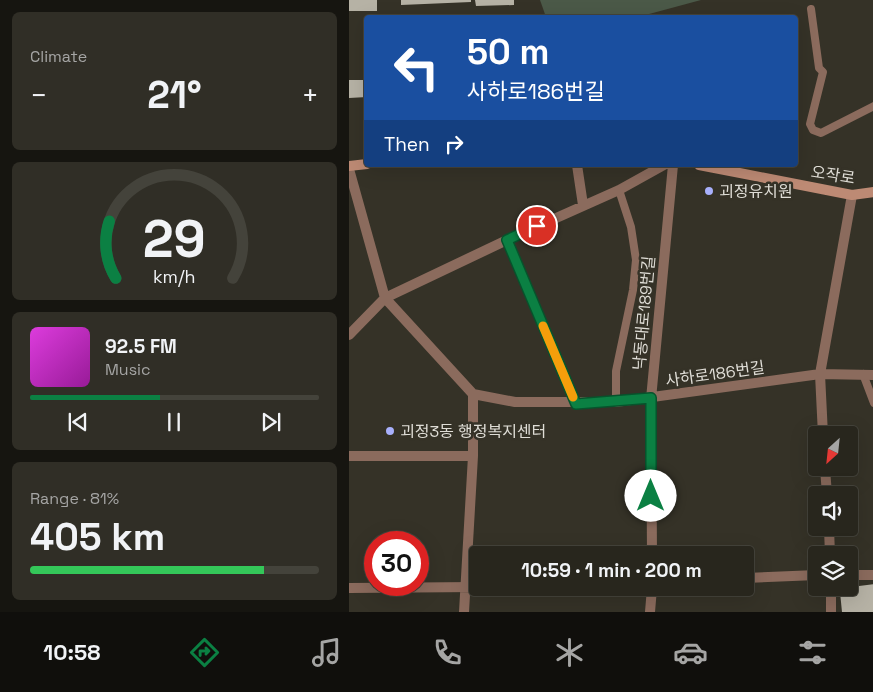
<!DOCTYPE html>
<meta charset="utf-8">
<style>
:root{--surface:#28261d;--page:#302e26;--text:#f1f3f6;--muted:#a5a5a4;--line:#44433b;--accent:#0b8043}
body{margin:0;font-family:"Space Grotesk","Noto Sans KR",sans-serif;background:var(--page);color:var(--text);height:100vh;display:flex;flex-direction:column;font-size:19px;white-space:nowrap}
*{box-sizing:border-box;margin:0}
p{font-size:16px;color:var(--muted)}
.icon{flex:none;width:28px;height:28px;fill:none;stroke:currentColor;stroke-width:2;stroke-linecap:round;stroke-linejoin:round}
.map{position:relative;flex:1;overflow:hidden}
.drawer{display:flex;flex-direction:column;gap:12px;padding:12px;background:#161510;width:349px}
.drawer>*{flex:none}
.top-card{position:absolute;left:15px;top:15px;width:434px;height:152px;border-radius:5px;box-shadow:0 5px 20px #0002,0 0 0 1px var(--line);background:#1a4fa0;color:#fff;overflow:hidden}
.needle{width:32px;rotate:207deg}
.tools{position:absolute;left:459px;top:426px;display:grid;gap:10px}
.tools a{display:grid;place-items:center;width:50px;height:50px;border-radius:5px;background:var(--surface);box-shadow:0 5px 20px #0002,0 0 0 1px var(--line);font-size:25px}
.speed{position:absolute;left:15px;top:531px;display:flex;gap:10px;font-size:25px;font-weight:700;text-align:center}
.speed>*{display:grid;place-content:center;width:65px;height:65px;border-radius:50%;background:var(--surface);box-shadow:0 5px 20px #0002,0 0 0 1px var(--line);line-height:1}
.speed .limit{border:8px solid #d22;background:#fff;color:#111}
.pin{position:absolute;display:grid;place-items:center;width:42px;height:42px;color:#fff;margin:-21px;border:2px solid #fff;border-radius:50%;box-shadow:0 1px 5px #0007}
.me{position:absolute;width:55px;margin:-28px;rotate:0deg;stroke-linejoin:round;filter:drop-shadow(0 0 4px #0008)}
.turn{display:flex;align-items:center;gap:18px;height:105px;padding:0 20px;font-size:22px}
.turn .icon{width:65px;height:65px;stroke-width:2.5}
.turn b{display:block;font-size:35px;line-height:42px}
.then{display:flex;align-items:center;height:48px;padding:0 20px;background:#0003;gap:10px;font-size:19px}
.big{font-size:38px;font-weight:600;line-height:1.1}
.drawer .card{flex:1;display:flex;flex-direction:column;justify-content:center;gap:8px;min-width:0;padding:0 18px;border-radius:8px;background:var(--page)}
.drawer .dial{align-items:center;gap:0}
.dial svg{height:130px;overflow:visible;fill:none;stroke:var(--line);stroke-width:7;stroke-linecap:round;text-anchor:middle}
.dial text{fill:var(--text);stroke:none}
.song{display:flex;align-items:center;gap:15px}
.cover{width:60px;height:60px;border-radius:8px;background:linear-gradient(135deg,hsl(300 70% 55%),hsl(300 70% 35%))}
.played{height:5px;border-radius:2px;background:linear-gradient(90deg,var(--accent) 45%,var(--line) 45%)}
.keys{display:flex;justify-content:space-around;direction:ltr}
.heat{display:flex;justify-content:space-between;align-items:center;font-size:28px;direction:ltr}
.charge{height:8px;border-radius:4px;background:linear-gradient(90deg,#34c759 81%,var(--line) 0)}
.trip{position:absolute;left:120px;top:546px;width:285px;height:50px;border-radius:5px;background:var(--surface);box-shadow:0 5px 20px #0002,0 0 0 1px var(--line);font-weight:600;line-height:50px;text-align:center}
.tabs{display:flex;height:80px;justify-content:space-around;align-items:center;background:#100f0c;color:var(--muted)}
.tabs .icon{width:35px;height:35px}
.tabs .active{color:var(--accent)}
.tabs b{font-size:22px;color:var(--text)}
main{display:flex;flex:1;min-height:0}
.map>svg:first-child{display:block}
</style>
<main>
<section class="drawer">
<div class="card"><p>Climate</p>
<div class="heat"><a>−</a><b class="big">21°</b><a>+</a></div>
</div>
<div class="card dial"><svg viewBox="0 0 100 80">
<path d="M14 69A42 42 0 1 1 86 69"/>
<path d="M14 69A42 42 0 0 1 10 34" stroke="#0b8043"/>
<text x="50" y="56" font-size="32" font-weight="700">29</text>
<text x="50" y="72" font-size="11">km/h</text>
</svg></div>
<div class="card">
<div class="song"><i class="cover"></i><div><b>92.5 FM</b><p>Music</p></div></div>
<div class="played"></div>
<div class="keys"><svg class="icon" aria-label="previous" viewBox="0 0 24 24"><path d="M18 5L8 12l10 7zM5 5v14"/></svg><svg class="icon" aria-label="pause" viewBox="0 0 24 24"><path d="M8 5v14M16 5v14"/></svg><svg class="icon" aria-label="next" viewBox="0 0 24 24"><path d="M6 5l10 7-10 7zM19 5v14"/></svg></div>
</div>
<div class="card"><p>Range · 81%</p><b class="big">405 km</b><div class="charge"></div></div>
</section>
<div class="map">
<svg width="525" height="612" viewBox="0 0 525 612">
<rect width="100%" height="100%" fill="#353227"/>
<path fill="#4b5948" d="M 191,0 L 352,0 L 289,17 L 197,17 Z"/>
<path fill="#b6b2a5" d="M 0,0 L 28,0 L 28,11 L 0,11 Z
M 52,0 L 122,0 L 122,2 L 52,5 Z
M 126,0 L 165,0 L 165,5 L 127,6 Z
M 0,80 L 18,80 L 18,97 L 0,98 Z
M 525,584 L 525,612 L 493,612 L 491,592 L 495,592 L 494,588 Z"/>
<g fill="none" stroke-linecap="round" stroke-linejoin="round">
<path stroke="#8b6b5d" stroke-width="8" d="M 462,9 L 470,68 L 474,72 L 461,124 L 464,130 L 472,133 L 525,106
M 158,240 L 227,404
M 514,374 L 525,403
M 267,402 L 267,371 L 284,290 L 287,260 L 282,227 L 270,190"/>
<path stroke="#8b6b5d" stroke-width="10" d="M 228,165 L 234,205
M 0,169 L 36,298 L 124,394 L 124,456 L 115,612
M 0,335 L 36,298 L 158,240 L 270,190 L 315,165
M 124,394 L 166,402 L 267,402 L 471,374 L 525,375
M 474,435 L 471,374 L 503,195
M 0,456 L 124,456
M 476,468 L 478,495
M 480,528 L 481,555
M 303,555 L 302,399 L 324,165
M 500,575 L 525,575
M 396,578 L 468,575
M 0,588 L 129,587
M 301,612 L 303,588
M 482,612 L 482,588"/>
<path stroke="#bd8a74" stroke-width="10" d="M 350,165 L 503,195 L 525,192
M 0,166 L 18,164"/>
</g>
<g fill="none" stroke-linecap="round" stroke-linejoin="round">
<g stroke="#07532c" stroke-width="12">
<path id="route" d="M 188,226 L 158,240 L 227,404 L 302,398 L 302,496"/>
</g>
<use href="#route" stroke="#0b8043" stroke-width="9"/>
<path stroke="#f59e0b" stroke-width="9" d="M 194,326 L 224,397"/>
</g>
<g fill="#a8b0fc" stroke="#353227" stroke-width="2">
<circle cx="360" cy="191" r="5"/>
<circle cx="41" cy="431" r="5"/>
</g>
<g text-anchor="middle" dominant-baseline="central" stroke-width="5" stroke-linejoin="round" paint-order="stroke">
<g font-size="16" fill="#dfddd6" stroke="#353227">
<text transform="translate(484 175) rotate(9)">오작로</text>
<text transform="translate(295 313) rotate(-85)">낙동대로189번길</text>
<text transform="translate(366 374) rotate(-8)">사하로186번길</text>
</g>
<g font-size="16" fill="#dfddd6" stroke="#353227" text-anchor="start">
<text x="370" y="191">괴정유치원</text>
<text x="51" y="431">괴정3동 행정복지센터</text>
</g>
</g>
</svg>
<div class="tools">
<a><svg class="needle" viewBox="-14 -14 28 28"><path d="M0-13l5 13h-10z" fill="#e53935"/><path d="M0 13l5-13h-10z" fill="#a5a5a4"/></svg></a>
<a><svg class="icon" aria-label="sound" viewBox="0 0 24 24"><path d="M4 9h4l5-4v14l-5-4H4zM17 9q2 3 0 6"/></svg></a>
<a><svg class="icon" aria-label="layers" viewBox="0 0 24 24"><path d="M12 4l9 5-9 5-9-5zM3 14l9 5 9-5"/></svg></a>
</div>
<div class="speed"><div class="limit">30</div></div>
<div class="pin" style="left:188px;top:226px;background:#d93025"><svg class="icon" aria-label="arrive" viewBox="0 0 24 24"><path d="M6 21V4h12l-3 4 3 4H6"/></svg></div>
<svg class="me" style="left:302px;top:496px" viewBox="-20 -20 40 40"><circle r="19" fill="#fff"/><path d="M0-13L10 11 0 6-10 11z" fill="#0b8043"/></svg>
<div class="trip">10:59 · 1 min · 200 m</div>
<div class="top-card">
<div class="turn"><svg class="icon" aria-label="left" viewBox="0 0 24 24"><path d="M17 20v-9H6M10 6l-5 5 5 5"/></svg><div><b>50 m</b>사하로186번길</div></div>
<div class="then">Then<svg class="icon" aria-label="right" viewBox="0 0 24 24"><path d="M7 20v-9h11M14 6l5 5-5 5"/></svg></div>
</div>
</div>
</main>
<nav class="tabs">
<b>10:58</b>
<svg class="icon active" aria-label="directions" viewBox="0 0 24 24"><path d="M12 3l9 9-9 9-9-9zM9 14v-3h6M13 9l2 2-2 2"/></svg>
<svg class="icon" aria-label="music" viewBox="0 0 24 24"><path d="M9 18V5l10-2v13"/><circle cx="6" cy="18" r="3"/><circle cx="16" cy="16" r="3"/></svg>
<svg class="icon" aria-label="phone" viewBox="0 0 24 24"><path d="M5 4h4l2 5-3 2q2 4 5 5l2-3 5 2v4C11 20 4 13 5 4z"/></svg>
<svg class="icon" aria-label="climate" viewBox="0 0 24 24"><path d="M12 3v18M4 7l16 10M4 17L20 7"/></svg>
<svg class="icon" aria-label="car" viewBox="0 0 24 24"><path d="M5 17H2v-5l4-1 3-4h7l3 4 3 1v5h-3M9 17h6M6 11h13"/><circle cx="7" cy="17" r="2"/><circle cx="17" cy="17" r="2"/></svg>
<svg class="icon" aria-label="filters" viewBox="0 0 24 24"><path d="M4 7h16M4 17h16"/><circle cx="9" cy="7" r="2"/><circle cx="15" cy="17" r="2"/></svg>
</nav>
